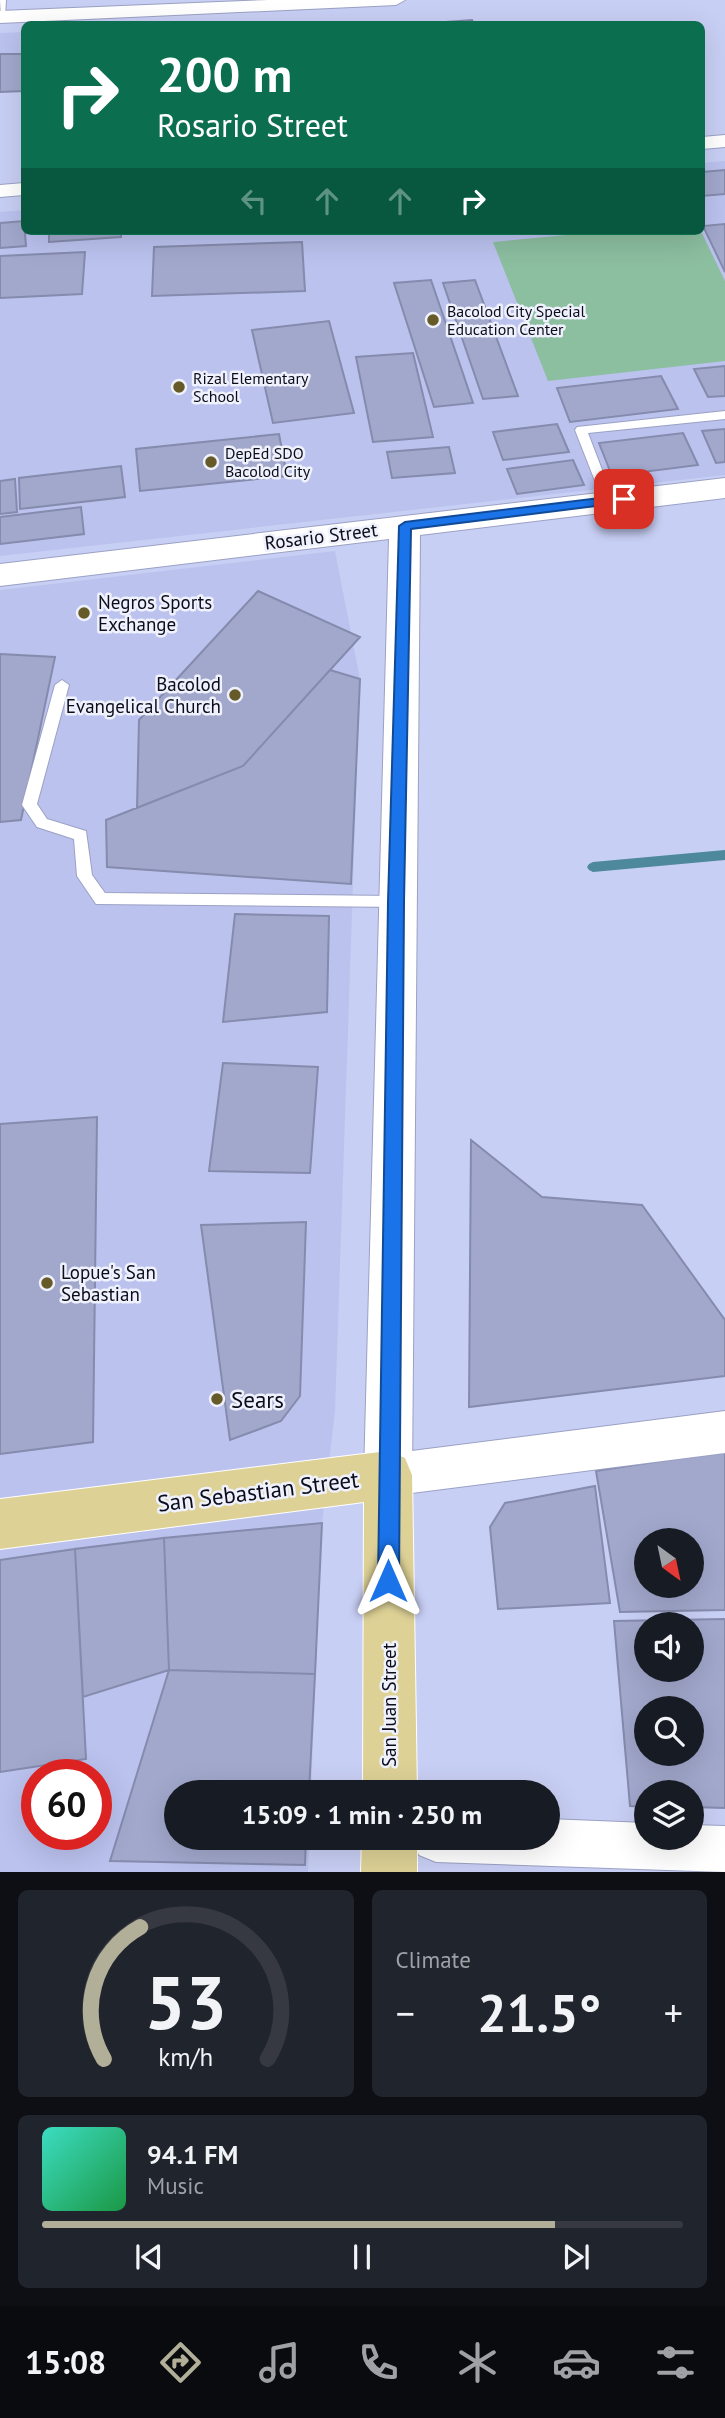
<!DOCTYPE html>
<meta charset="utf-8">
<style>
:root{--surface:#171b24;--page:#20242c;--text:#f1f3f6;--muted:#9ea1a6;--line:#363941;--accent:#b2af99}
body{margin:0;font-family:"PT Sans",sans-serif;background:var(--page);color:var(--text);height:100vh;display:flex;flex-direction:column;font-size:26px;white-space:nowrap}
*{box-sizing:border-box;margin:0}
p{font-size:23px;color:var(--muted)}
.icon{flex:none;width:38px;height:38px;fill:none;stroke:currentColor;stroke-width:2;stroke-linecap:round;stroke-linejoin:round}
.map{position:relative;height:1872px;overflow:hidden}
.details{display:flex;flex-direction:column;gap:18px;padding:18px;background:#0d0f14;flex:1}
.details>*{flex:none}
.top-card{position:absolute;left:21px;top:21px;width:684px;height:214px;border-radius:10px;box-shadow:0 7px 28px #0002;background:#0b6e4f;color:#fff;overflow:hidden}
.needle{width:46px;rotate:147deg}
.tools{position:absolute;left:634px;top:1528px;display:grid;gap:14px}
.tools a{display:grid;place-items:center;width:70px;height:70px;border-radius:50%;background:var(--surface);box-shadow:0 7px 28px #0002;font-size:35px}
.speed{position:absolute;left:21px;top:1759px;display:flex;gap:14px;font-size:35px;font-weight:700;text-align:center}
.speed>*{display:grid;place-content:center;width:91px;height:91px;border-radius:50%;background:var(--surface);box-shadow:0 7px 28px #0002;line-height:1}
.speed .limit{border:10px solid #d22;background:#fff;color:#111}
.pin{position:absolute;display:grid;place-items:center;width:60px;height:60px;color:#fff;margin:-30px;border-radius:14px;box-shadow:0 4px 10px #0006}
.me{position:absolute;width:77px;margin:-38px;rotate:0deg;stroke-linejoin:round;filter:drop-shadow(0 0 5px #0008)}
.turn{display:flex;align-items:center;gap:24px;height:147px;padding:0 21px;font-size:32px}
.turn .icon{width:91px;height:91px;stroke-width:2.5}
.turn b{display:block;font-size:49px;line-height:60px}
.lanes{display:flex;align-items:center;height:66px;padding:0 21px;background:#0003;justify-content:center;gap:35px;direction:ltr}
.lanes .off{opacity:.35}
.big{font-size:52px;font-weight:800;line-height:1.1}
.details .tile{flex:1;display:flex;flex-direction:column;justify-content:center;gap:10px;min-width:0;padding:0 24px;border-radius:10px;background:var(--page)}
.details .dial{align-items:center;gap:0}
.dial svg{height:182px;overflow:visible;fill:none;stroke:var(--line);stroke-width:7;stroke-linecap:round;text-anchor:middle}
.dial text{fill:var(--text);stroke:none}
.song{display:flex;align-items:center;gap:21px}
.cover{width:84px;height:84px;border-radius:10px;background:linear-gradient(135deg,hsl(170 70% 55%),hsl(140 70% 35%))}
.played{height:7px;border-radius:4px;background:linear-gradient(90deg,var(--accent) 80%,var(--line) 80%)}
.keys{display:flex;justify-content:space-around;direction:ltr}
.heat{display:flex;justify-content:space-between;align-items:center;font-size:38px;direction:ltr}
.details .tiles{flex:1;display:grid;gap:18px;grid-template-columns:1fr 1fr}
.tile:last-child{grid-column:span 2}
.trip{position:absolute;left:164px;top:1780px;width:396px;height:70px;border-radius:35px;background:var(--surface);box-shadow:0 7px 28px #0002;font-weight:800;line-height:70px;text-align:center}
.tabs{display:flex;height:112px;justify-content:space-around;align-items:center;background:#090b0e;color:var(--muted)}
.tabs .icon{width:49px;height:49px}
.tabs .on{color:var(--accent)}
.tabs b{font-size:32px;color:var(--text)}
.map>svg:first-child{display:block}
</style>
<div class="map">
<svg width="725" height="1872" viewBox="0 0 725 1872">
<rect width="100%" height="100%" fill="#c8cff4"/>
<path fill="#bbc2ee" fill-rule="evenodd" d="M 24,32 L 24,91 L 0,92 L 0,33 Z
M 725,161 L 725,475 L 0,556 L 0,212 L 24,210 L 24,231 L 702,231 L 702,163 Z
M 335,551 L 360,679 L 335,1411 L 322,1523 L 311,1792 L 177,1792 L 177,1838 L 310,1838 L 308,1872 L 0,1872 L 0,590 ZM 37,1774 L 96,1774 L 96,1834 L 37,1834 Z"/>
<path fill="#8cbea0" d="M 609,231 L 701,231 L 725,281 L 725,361 L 548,381 L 493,242 Z"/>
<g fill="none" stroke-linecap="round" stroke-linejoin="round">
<path fill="#4e889c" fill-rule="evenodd" d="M 725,850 L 725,860 L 593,872 L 589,870 L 587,867 L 589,864 L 593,862 Z"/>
</g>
<path fill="#a2a8cc" stroke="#858bad" stroke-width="2" fill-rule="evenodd" d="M 472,20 L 474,24 L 418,24 Z
M 0,54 L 24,54 L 24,91 L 0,92 Z
M 725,170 L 725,194 L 702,196 L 702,172 Z
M 24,221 L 26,246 L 0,248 L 0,223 Z
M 725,224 L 725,272 L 703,226 Z
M 49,231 L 121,231 L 121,237 L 49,242 Z
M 302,242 L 305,291 L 152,296 L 154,247 Z
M 85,252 L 82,294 L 0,298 L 0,256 Z
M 431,280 L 473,403 L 434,407 L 394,283 Z
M 475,280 L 518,396 L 483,399 L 443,283 Z
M 329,321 L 354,413 L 273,423 L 252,330 Z
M 413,353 L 433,437 L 373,442 L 356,357 Z
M 725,366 L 725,396 L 708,397 L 694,369 Z
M 661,376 L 678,409 L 570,422 L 557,388 Z
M 557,424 L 569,452 L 503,460 L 493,432 Z
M 725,429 L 725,462 L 716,463 L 702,431 Z
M 683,433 L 698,465 L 612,476 L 599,443 Z
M 279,434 L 287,476 L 140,491 L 136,449 Z
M 449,447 L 455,473 L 392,478 L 387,452 Z
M 573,460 L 584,485 L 517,494 L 507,469 Z
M 121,466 L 125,497 L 20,509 L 19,478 Z
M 15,479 L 17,512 L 0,514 L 0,481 Z
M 81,507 L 84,534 L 0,544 L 0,517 Z
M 258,591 L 360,637 L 243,766 L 137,808 L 139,720 Z
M 0,654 L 55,657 L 21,820 L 0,822 Z
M 330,670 L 360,679 L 351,884 L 107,867 L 106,820 L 243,766 Z
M 235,914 L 329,916 L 327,1012 L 223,1022 Z
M 223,1063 L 318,1067 L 310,1173 L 209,1171 Z
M 97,1117 L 93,1442 L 0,1454 L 0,1124 Z
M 471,1140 L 542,1197 L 642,1205 L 725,1320 L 725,1376 L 469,1407 Z
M 306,1222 L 300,1396 L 281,1421 L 230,1440 L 201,1225 Z
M 725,1451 L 725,1610 L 620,1612 L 596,1471 ZM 646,1540 L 691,1540 L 691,1586 L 646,1586 Z
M 595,1486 L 610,1603 L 498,1609 L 490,1527 L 505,1503 Z
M 322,1523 L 315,1674 L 169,1670 L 164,1538 Z
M 164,1538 L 169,1670 L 83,1697 L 75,1549 Z
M 75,1549 L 86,1759 L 0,1772 L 0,1560 Z
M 725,1619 L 725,1808 L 691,1807 L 691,1792 L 646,1792 L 646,1807 L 630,1806 L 614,1621 ZM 646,1624 L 691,1624 L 691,1670 L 646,1670 ZM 646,1708 L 691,1708 L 691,1754 L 646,1754 Z
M 169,1670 L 315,1674 L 309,1792 L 177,1792 L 177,1838 L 306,1838 L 305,1865 L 110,1861 Z"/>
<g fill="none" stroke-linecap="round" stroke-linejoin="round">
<g stroke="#9ba1c4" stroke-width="2">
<path id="lane" d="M 0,0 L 6,0 L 5,17 L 1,20 Z
M 725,411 L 725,419 L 588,433 L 614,501 L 608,505 L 604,504 L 575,430 L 577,427 Z
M 62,680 L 69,685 L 37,804 L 47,819 L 86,831 L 92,875 L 105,893 L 396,896 L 401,897 L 404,902 L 401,907 L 96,904 L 77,876 L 74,839 L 37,827 L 22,805 L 55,685 Z"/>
</g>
<g stroke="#9ba1c4" stroke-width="2">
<path id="street" d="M 268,0 L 405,0 L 396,5 L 0,23 L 0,11 Z
M 725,135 L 725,147 L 702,149 L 702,137 Z
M 24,183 L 24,195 L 0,197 L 0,185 Z
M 725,1411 L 725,1453 L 388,1496 L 373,1490 L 367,1475 L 373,1460 L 388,1454 Z
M 548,1819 L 646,1823 L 646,1838 L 691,1838 L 691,1825 L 725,1826 L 725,1872 L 436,1862 L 419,1855 L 412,1838 L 548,1838 Z"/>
</g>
<g stroke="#9ba1c4" stroke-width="2">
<path id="secondary" d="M 725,478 L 725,498 L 420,535 L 412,1475 L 405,1492 L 388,1499 L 371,1492 L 364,1475 L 389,539 L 0,586 L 0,564 Z"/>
</g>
<g stroke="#fff" stroke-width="2">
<path id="primary" d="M 388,1451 L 405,1458 L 412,1475 L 417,1792 L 363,1792 L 364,1502 L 0,1549 L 0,1499 Z
M 362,1838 L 417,1838 L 417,1872 L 361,1872 Z"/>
</g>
<use href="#lane" fill="#fff" fill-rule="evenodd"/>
<use href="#street" fill="#fff" fill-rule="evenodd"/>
<use href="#secondary" fill="#fff" fill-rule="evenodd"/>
<use href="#primary" fill="#ddd196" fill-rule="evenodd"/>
</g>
<path fill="#1a73e8" stroke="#114b97" stroke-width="2" d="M 624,495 L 630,499 L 628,502 L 411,529 L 404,902 L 399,1581 L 396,1588 L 388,1591 L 381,1588 L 378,1581 L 388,902 L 399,526 L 405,522 Z"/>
<g fill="#665b28" stroke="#eff1fd" stroke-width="2.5">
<circle cx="433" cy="320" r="7"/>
<circle cx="179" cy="387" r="7"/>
<circle cx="211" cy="462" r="7"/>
<circle cx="84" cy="613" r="7"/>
<circle cx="235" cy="695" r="7"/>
<circle cx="47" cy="1283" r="7"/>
<circle cx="217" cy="1399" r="7"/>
</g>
<g text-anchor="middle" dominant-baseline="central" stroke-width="5" stroke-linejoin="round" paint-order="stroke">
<g font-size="16" fill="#0c0d1a" stroke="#eff1fd" text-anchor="start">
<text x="447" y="311">Bacolod City Special<tspan x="447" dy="18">Education Center</tspan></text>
<text x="193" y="378">Rizal Elementary<tspan x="193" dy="18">School</tspan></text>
<text x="225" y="453">DepEd SDO<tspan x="225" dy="18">Bacolod City</tspan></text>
</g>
<g font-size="19" fill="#0c0d1a" stroke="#eff1fd">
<text transform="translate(321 536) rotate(-7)">Rosario Street</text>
<text transform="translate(389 1705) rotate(-90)">San Juan Street</text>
</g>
<g font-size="19" fill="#0c0d1a" stroke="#eff1fd" text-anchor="start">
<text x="98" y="602">Negros Sports<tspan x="98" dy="22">Exchange</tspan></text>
<text x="221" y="684" text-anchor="end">Bacolod<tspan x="221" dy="22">Evangelical Church</tspan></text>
<text x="61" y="1272">Lopue's San<tspan x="61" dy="22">Sebastian</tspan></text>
</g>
<g font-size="23" fill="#0c0d1a" stroke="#eff1fd" text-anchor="start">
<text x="231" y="1399">Sears</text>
</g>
<g font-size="23" fill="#0c0d1a" stroke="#eff1fd">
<text transform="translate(258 1491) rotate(-7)">San Sebastian Street</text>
</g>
</g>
</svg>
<div class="tools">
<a><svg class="needle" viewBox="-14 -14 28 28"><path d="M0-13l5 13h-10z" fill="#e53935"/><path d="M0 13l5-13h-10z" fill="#9ea1a6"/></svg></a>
<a><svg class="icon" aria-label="sound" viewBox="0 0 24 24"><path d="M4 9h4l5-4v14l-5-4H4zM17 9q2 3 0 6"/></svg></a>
<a><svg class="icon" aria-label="search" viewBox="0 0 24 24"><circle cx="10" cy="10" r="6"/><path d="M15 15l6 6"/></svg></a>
<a><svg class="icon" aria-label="layers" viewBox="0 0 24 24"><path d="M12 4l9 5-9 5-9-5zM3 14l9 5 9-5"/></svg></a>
</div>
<div class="speed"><div class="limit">60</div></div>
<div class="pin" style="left:624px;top:499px;background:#d93025"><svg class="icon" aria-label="arrive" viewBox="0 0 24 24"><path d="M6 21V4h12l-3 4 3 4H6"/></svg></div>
<svg class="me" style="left:388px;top:1581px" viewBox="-20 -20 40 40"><path d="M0-17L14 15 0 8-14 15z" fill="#1a73e8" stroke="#fff" stroke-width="4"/></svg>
<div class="trip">15:09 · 1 min · 250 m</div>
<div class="top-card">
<div class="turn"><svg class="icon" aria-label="right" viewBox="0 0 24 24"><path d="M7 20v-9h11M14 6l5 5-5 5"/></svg><div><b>200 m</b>Rosario Street</div></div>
<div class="lanes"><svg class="icon off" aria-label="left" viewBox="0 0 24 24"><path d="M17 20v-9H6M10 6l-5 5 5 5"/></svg><svg class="icon off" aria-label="ahead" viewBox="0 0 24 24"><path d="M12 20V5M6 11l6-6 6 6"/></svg><svg class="icon off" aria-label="ahead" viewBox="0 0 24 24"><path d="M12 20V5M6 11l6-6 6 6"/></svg><svg class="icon" aria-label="right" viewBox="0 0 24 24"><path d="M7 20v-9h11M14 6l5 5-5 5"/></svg></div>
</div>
</div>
<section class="details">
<div class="tiles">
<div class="tile dial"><svg viewBox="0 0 100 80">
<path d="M14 69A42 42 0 1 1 86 69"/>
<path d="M14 69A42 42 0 0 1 30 11" stroke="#b2af99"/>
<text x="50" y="56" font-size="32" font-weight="700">53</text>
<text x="50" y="72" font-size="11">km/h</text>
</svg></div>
<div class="tile"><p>Climate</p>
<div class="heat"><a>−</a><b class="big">21.5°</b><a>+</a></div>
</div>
<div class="tile">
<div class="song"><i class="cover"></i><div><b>94.1 FM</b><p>Music</p></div></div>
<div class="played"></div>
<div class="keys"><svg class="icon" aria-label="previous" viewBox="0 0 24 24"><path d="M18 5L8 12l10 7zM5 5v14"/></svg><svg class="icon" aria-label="pause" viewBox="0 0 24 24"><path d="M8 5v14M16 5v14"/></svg><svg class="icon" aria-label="next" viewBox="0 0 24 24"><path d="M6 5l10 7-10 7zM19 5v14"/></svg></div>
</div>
</div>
</section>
<nav class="tabs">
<b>15:08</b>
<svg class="icon on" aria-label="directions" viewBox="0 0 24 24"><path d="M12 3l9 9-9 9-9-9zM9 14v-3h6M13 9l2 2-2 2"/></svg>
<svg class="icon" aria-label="music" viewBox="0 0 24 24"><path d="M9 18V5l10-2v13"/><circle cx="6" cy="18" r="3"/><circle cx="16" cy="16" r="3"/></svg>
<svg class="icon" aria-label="phone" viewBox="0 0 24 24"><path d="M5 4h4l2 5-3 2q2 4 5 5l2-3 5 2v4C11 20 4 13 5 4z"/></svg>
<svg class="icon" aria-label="climate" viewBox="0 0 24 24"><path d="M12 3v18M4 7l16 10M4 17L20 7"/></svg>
<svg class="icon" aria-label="car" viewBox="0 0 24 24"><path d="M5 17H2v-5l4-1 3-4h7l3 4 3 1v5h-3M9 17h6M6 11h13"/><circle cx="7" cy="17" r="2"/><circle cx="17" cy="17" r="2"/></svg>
<svg class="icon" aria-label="filters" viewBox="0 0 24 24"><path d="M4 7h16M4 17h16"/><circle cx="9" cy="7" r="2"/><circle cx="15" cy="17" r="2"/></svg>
</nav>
